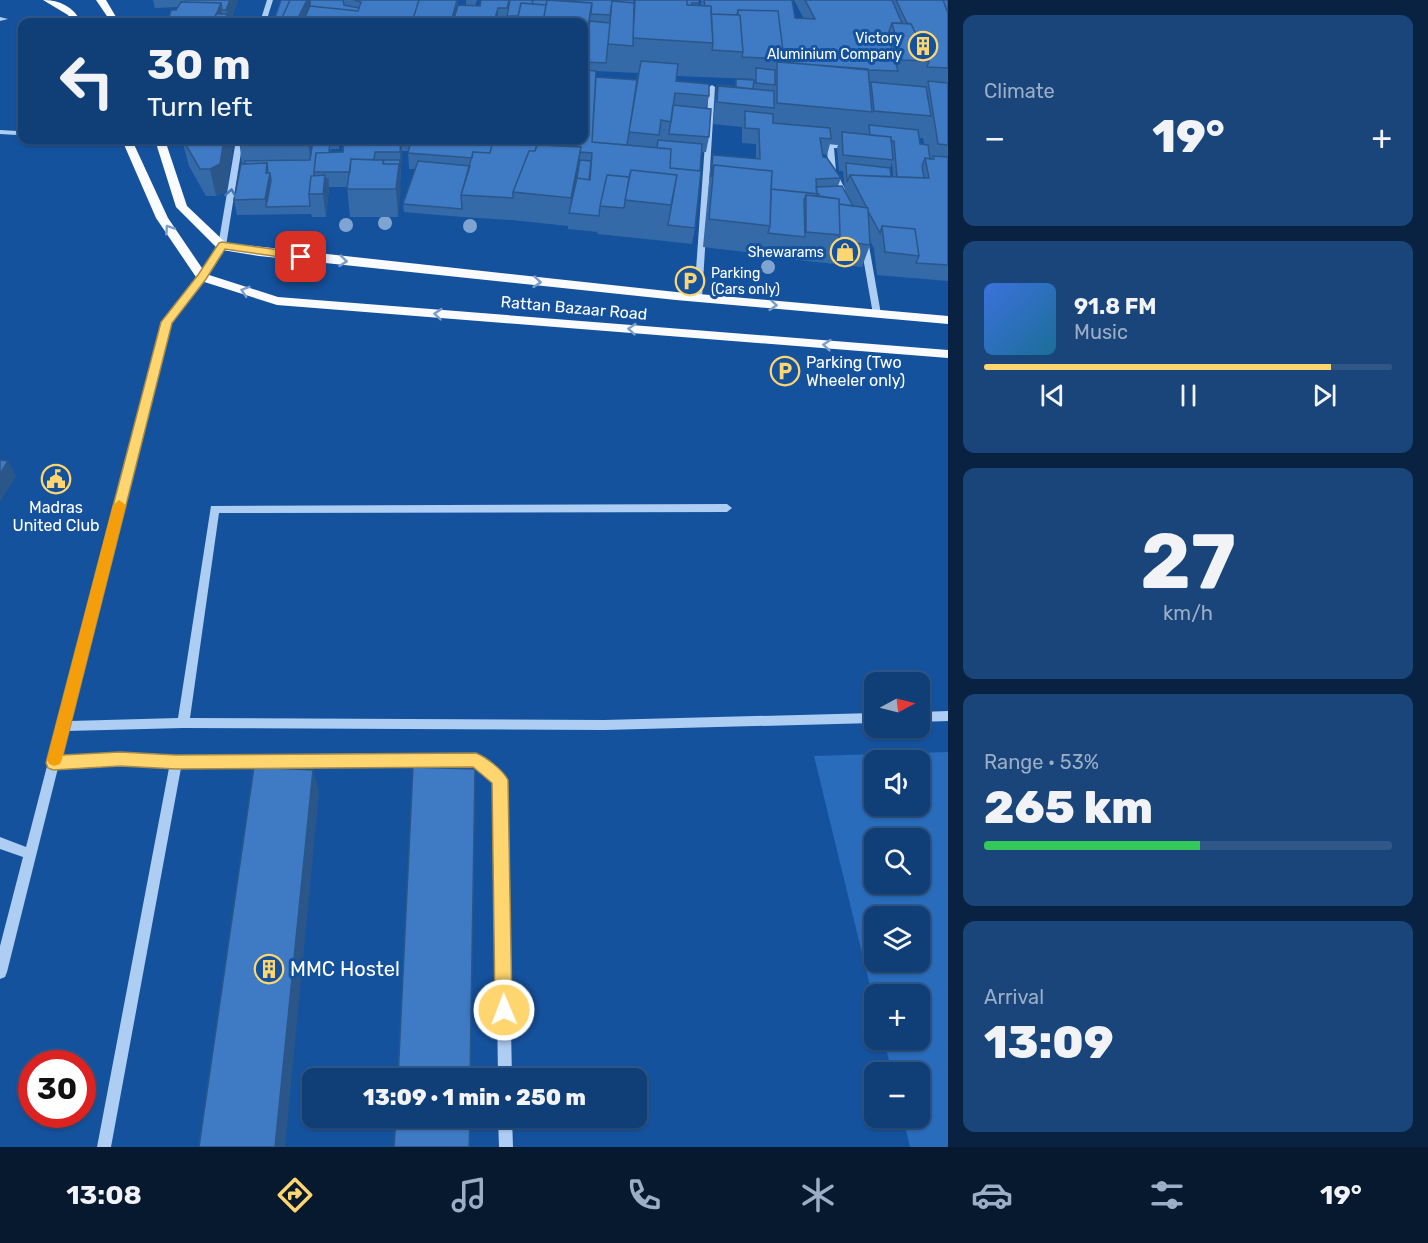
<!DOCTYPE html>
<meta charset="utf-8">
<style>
:root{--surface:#103e76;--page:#19457b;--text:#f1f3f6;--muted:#9caec5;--line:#305788;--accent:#ffd56f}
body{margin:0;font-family:Rubik,sans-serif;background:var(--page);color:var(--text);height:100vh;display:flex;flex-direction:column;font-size:22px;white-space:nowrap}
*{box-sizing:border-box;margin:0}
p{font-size:20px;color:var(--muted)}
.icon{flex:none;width:33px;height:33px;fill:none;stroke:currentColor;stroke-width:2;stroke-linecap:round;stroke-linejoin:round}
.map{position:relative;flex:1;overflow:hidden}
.details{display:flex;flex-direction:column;gap:15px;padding:15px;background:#092241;width:480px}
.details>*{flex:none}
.top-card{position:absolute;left:18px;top:18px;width:570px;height:126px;border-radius:12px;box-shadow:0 2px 4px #0004,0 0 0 2px var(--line);background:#103e76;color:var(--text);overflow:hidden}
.needle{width:39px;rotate:83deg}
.tools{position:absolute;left:864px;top:672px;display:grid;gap:12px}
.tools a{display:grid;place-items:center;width:66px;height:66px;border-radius:12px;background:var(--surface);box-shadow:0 2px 4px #0004,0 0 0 2px var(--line);font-size:30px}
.speed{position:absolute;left:18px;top:1050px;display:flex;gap:12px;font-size:30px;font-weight:700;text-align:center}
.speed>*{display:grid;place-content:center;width:78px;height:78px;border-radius:50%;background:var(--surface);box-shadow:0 2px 4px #0004,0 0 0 2px var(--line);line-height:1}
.speed .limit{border:9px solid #d22;background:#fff;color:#111}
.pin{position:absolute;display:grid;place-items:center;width:51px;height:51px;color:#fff;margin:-26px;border-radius:12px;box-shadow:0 3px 9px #0006}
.me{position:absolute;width:66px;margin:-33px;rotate:359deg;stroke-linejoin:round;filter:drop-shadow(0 0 4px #0008)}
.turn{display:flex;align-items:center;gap:21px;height:126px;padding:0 30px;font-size:27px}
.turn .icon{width:78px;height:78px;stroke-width:2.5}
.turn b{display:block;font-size:42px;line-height:51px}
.big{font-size:45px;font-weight:800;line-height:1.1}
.details .card{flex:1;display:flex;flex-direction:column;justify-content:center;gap:9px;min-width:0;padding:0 21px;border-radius:12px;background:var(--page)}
.details .dial{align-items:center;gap:0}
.dial b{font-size:78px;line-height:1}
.song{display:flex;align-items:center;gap:18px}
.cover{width:72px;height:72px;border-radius:9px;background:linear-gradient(135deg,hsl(220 70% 55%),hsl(200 70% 35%))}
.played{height:6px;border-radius:3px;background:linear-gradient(90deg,var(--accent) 85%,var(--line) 85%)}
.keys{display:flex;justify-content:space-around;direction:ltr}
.heat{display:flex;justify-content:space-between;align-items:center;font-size:33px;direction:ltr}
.charge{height:9px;border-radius:4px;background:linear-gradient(90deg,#34c759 53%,var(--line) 0)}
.trip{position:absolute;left:302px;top:1068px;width:345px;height:60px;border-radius:12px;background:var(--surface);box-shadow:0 2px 4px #0004,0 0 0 2px var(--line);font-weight:800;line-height:60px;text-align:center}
.tab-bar{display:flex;height:96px;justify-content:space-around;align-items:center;background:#06192f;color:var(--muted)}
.tab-bar .icon{width:42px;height:42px}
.tab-bar .current{color:var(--accent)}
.tab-bar b{font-size:27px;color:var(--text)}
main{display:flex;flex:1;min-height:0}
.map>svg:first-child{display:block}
</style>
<main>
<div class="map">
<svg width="948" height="1147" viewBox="0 0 948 1147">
<rect width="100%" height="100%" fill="#15529e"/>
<path fill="#296cbb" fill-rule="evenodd" d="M 948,752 L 948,1147 L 910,1147 L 903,1118 L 920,1118 L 920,1072 L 892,1072 L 884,1040 L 920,1040 L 920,994 L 874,994 L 874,1002 L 814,756 ZM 920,760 L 920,806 L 874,806 L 874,760 ZM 920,838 L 920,884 L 874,884 L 874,838 ZM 874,916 L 920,916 L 920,962 L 874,962 Z"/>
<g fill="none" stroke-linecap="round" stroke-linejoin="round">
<path fill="#adcdf3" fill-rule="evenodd" d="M 267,0 L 273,0 L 266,22 L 260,22 Z
M 0,17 L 8,19 L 0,21 Z
M 712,85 L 715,87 L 702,298 L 698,301 L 694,298 L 709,87 Z
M 0,130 L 17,131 L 21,133 L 17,135 L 0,134 Z
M 236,140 L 243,140 L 226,246 L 205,279 L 170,324 L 70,721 L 178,718 L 211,506 L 727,504 L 732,508 L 727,512 L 219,513 L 190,718 L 604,720 L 874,713 L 874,723 L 604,730 L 183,728 L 67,731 L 61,757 L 120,754 L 176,758 L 476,755 L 504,776 L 506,780 L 512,1078 L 498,1078 L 494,782 L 474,765 L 181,768 L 111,1147 L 97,1147 L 169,768 L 120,764 L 58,768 L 7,972 L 5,977 L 0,979 L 0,946 L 23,857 L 0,849 L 0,837 L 26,847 L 162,323 L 199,275 L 218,246 Z
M 827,144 L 851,145 L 855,147 L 851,149 L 834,148 L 836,171 L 850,199 L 849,201 L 843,201 L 828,171 Z
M 861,238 L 867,238 L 868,240 L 881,314 L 877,317 L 873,314 L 860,240 Z
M 948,711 L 948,721 L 920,722 L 920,712 Z
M 498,1118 L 512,1118 L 513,1147 L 499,1147 Z"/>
<path fill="#f9fbff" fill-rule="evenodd" d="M 43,0 C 60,0 74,7 81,22 L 72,22 L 68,15 Z
M 96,0 L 106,0 L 119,22 L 111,22 Z
M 122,140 L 132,140 L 168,218 L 206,274 L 278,297 L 948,350 L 948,358 L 277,305 L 198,280 L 156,218 Z
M 155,140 L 165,140 L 187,206 L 226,243 L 676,292 L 948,316 L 948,324 L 676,300 L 259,256 L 222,250 L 218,249 L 176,207 Z"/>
</g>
<g fill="#7fa4d2">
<circle cx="385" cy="223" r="7"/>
<circle cx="346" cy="225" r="7"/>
<circle cx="470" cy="226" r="7"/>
<circle cx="768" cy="267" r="7"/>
</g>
<path fill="#356aa9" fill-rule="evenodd" d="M 153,0 L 238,0 L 231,19 L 242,20 L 243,22 L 168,22 L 178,7 L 155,8 Z
M 281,0 L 458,0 L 458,5 L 466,6 L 466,0 L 477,0 L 475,6 L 699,3 L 698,6 L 701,6 L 701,0 L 792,0 L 795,18 L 804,19 L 794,0 L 948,0 L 948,281 L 877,275 L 874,249 L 870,240 L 870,245 L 862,267 L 762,256 L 762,254 L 703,247 L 710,171 L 713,155 L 756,159 L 756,144 L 742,143 L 742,127 L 713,124 L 717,85 L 735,86 L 736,79 L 754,79 L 677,76 L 676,81 L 709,96 L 706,108 L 709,137 L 706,152 L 701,152 L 695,228 L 692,244 L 665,241 L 665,240 L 665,241 L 597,234 L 598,232 L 568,229 L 568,226 L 512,220 L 462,217 L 404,212 L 403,204 L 416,169 L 409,169 L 408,151 L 402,151 L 398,217 L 350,217 L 347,187 L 329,187 L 326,217 L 312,217 L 311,214 L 237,215 L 234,200 L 242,164 L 239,140 L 340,140 L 339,149 L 331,149 L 330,152 L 343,152 L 342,140 L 584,140 L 584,22 L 265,22 L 274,20 ZM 596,71 L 638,73 L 637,80 L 596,77 ZM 919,138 L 923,138 L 924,144 L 920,144 ZM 830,144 L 838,145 L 837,148 L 839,171 L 843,171 L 845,190 L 838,186 L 841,178 L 823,157 L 823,154 L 827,155 ZM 892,162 L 893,177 L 891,177 L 890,168 Z
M 182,140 L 233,140 L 232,151 L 226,192 L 216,196 L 206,196 L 189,166 Z"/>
<path fill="#2b5689" d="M 230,0 L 238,0 L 230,22 L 229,22 L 226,10 Z
M 306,0 L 310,0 L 312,22 L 296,22 Z
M 458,0 L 457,22 L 451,22 Z
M 592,3 L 589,29 L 584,62 L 585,43 Z
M 220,4 L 224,22 L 213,22 Z
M 498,8 L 498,22 L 494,22 Z
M 224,140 L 230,140 L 232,151 L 226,192 L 216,196 L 210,169 Z
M 230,140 L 231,140 L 233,146 L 232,151 Z
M 308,140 L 313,140 L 314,149 L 311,168 Z
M 402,140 L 402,152 L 400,179 L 401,191 L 398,217 L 396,189 L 399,164 L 400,160 L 400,152 Z
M 581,147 L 578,175 L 569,213 L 571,198 Z
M 267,163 L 272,189 L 266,207 L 265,199 L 266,173 Z
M 325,175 L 328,198 L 326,217 L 323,194 Z
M 328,179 L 329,187 L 328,198 L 327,190 Z
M 8,461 L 16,476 L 0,502 L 0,474 Z
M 313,770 L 319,792 L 285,1147 L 275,1147 Z"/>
<path fill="#3e7bc4" stroke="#2b5689" stroke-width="1.5" d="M 186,0 L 230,0 L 226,10 L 222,10 L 221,3 L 185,2 Z
M 281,0 L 290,0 L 280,22 L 278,22 L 278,20 L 274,20 Z
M 290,0 L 307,0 L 296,22 L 280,22 Z
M 310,0 L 343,0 L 344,5 L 359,8 L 358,11 L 310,6 Z
M 354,0 L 419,0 L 412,22 L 303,22 L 310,6 L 358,11 L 361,2 Z
M 419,0 L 457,0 L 451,22 L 412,22 Z
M 481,0 L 509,0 L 507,8 L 498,8 L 494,22 L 453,22 L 458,5 L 480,6 Z
M 510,0 L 533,0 L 532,4 L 521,3 L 518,16 L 507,16 Z
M 533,0 L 547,0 L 546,5 L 532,4 Z
M 547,0 L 592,3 L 585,43 L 584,43 L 584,22 L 543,22 Z
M 555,0 L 634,0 L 634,3 L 612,1 L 610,15 L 591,14 L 592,3 Z
M 635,0 L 687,0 L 687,5 L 711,6 L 713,43 L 633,38 Z
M 687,0 L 699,0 L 699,3 L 692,3 L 692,5 L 687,5 Z
M 704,0 L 792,0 L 795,18 L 815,19 L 805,0 L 892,0 L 902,23 L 892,23 L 888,34 L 898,71 L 868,70 L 784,62 L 784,59 L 778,11 L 738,10 L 737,15 L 711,14 L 711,6 L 705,6 Z
M 896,0 L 943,0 L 948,13 L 948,68 L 927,67 L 929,61 L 911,24 L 907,23 Z
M 943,0 L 948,0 L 948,13 Z
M 612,1 L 634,3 L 633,46 L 608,44 Z
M 181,2 L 221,3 L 213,22 L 168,22 L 171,10 L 176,10 Z
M 521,3 L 546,5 L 543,22 L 517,22 Z
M 738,10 L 778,11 L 784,59 L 742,57 L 743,52 L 740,15 L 738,15 Z
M 216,14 L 227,14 L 224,22 L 213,22 Z
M 711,14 L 740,15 L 743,52 L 712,50 L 713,43 Z
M 228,19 L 242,20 L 241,22 L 227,22 Z
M 266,20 L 278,20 L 277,22 L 265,22 Z
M 590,21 L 610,23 L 606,63 L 584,62 Z
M 892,23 L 911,24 L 929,61 L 902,60 Z
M 641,61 L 678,64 L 676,81 L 709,84 L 709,96 L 675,93 L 671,122 L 661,120 L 659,135 L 629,132 Z
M 777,62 L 868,69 L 872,112 L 777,103 Z
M 756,68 L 775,70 L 775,85 L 756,83 Z
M 584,70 L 596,71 L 592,142 L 671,149 L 670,168 L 701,171 L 695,228 L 668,225 L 677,175 L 631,170 L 629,177 L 607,175 L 600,206 L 599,216 L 569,213 L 577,178 L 590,180 L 592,153 L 580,152 L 581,147 L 539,145 L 539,143 L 547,143 L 548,140 L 584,140 Z
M 596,77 L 637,80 L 627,145 L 592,142 Z
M 736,79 L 754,80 L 753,89 L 736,87 Z
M 928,81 L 948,83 L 948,145 L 938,144 Z
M 871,82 L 926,87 L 931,116 L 874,111 Z
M 717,85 L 735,86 L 735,87 L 718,86 L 716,100 Z
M 718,86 L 774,91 L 774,108 L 717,102 Z
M 673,105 L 711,109 L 709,137 L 669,134 Z
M 745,111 L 773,114 L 773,123 L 830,128 L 831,139 L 820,138 L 823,157 L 827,158 L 841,178 L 816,179 L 817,194 L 771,189 L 772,171 L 714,165 L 711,177 L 713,155 L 760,159 L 759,129 L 745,128 Z
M 869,125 L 918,130 L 920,144 L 928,145 L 930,159 L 925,158 L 922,166 L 924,178 L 897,177 L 894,141 L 891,141 L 891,137 L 870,135 Z
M 842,132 L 891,137 L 893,160 L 843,155 Z
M 183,140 L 224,140 L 220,164 L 210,169 L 200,169 Z
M 239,140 L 308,140 L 308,141 L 238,142 Z
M 344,140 L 401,140 L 400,152 L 375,152 L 374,160 L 351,159 L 350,172 L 314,172 L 316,153 L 343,152 Z
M 402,140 L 411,140 L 410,143 L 402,143 Z
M 411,140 L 493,140 L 490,153 L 473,152 L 472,158 L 408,153 Z
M 493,140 L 539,140 L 535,151 L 529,151 L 513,192 L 513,198 L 461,195 L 473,152 L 490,153 Z
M 658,140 L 702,144 L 700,171 L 670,168 L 671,149 L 657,148 Z
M 313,141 L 330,141 L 329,152 L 343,152 L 316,153 L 314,172 L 314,176 L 311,176 L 309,194 L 310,206 L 266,207 L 271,181 L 270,173 L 268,173 L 267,163 L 245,164 L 245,161 L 310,160 Z
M 537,144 L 581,147 L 571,198 L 513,192 L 529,151 L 535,151 Z
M 933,156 L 948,157 L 948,265 L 916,263 L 919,256 L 915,229 L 882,226 L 880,233 L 868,211 L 868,208 L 867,208 L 850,175 L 929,178 L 925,158 L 934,159 Z
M 351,159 L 383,160 L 383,164 L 399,164 L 396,189 L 347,189 Z
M 383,160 L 400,160 L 399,171 L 399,164 L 384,164 Z
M 580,160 L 591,161 L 589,180 L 577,178 Z
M 418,161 L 470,166 L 461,195 L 462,209 L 403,204 Z
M 267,163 L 266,173 L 270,173 L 265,199 L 234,200 L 241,164 Z
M 846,163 L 890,168 L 891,177 L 850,175 L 847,182 Z
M 714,165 L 772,171 L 770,226 L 709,219 Z
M 631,170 L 677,175 L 671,205 L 625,200 Z
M 325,175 L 323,194 L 309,194 L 311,176 Z
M 607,175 L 629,177 L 624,208 L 600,206 Z
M 326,179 L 328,179 L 327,190 Z
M 842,186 L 853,206 L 839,204 L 839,199 L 819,196 L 819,194 L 817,194 L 816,187 Z
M 771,189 L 819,194 L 819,196 L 806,195 L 804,200 L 805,237 L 768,233 L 770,226 Z
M 806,195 L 839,199 L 840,235 L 806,232 Z
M 839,204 L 868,208 L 870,245 L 838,241 L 840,235 Z
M 882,226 L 915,229 L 919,256 L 885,252 Z
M 0,460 L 8,461 L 0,474 Z
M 254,767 L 313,770 L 275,1147 L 199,1147 Z
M 413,767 L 475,769 L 470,1078 L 398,1078 Z
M 396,1118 L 470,1118 L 469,1147 L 394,1147 Z"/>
<defs><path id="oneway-chevron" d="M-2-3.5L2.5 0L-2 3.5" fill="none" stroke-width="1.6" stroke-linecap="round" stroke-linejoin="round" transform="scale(1.5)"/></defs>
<use stroke="#4377b8" href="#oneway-chevron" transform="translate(231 193) rotate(-81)"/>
<g stroke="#7c9eca">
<use href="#oneway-chevron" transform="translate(169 229) rotate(-124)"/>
<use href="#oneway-chevron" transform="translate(343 261) rotate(6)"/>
<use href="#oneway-chevron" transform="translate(537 282) rotate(6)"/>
<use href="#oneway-chevron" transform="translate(245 291) rotate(-162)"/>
<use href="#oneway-chevron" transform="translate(773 305) rotate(5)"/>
<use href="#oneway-chevron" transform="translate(438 314) rotate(-175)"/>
<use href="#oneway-chevron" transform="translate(632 329) rotate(-175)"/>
<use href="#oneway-chevron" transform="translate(827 345) rotate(-175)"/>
</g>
<path fill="#ffd56f" stroke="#a68a48" stroke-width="1.5" d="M 222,242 L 301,253 L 307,257 L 301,260 L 225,249 L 206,279 L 172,323 L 63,755 L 120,752 L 176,755 L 476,753 C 486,757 503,770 508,780 L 512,1010 L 510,1016 L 504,1019 L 497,1016 L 495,1010 L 492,783 L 473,767 L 176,769 L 120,766 L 53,770 L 48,768 L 46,763 L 161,322 L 198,275 L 219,243 Z"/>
<path fill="#f59e0b" d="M 119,500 L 126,505 L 62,759 L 60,764 L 54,766 L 49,764 L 47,759 L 113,505 Z"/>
<defs>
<g id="building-ring" transform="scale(1.5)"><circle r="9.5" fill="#15529e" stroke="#ffd56f" stroke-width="1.5"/><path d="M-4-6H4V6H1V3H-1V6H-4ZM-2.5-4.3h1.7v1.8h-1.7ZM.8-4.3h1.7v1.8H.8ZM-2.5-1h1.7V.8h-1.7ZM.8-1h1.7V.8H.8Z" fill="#ffd56f"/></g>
<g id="shop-ring" transform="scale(1.5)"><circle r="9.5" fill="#15529e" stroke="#ffd56f" stroke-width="1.5"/><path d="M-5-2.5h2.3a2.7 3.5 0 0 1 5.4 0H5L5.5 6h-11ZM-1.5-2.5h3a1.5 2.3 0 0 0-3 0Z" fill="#ffd56f"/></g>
<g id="parking-ring" transform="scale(1.5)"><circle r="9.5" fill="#15529e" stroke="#ffd56f" stroke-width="1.5"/><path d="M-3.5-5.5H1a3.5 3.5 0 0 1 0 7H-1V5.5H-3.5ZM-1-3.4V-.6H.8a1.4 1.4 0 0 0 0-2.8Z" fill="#ffd56f"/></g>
<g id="civic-ring" transform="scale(1.5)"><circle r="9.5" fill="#15529e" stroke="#ffd56f" stroke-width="1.5"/><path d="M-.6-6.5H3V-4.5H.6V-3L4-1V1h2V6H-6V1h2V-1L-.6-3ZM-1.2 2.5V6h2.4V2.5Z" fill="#ffd56f"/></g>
</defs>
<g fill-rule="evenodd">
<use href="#building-ring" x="923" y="46"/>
<use href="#shop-ring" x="845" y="252"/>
<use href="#parking-ring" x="690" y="281"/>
<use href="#parking-ring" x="785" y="371"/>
<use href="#civic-ring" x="56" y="479"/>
<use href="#building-ring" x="269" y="969"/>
</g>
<g text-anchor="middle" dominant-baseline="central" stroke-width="6" stroke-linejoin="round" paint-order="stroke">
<g font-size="14" fill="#fff" stroke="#15529e" text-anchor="end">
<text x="902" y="38">Victory<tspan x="902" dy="16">Aluminium Company</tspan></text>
<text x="824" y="252">Shewarams</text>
<text x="711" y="273" text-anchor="start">Parking<tspan x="711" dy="16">(Cars only)</tspan></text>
</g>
<g font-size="16" fill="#fff" stroke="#15529e">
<text transform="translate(574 308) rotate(5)">Rattan Bazaar Road</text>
</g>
<g font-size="16" fill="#fff" stroke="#15529e" text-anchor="start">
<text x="806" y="362">Parking (Two<tspan x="806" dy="18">Wheeler only)</tspan></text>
<text x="56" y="507" text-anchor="middle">Madras<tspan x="56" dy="18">United Club</tspan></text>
</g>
<g font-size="20" fill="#fff" stroke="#15529e" text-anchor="start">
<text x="290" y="969">MMC Hostel</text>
</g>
</g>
</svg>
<div class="tools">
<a><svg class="needle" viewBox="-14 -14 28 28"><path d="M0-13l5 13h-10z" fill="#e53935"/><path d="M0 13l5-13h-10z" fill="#9caec5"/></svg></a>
<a><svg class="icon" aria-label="sound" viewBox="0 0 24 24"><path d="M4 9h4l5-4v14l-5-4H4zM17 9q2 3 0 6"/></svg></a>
<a><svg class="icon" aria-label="search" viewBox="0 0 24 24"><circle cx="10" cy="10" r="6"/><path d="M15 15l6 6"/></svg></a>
<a><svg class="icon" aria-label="layers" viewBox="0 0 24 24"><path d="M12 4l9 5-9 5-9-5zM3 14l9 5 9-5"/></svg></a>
<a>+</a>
<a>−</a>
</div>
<div class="speed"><div class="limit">30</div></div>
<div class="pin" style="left:301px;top:257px;background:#d93025"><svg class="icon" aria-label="arrive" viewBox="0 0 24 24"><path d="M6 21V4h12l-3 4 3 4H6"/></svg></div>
<svg class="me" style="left:504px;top:1010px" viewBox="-20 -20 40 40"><circle r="17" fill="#ffd56f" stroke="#fff" stroke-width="3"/><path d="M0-11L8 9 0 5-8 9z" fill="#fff"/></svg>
<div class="trip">13:09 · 1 min · 250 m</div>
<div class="top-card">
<div class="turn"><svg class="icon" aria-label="left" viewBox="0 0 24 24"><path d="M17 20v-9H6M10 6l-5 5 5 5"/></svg><div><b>30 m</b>Turn left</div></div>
</div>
</div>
<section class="details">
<div class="card"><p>Climate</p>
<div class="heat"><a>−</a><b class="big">19°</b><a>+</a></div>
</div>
<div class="card">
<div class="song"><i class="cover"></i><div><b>91.8 FM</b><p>Music</p></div></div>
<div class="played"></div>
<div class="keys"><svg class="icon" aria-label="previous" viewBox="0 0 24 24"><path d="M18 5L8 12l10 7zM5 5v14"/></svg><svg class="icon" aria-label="pause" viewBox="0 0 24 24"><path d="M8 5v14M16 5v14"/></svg><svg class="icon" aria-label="next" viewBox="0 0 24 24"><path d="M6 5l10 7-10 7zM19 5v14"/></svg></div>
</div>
<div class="card dial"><b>27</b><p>km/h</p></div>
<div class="card"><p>Range · 53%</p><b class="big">265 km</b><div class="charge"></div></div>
<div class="card"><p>Arrival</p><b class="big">13:09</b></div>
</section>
</main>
<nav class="tab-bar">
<b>13:08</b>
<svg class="icon current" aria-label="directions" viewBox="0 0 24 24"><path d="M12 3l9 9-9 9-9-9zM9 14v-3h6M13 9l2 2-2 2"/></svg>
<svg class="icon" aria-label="music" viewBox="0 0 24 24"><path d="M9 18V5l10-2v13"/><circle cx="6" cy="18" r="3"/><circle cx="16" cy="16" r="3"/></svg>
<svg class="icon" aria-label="phone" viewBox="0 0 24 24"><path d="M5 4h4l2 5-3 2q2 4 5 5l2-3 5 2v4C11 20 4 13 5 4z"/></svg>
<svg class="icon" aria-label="climate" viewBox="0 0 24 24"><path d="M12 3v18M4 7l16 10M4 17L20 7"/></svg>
<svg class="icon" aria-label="car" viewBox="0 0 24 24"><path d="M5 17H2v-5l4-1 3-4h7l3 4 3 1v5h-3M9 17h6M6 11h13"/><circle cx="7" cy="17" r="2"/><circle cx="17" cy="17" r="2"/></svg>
<svg class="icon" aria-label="filters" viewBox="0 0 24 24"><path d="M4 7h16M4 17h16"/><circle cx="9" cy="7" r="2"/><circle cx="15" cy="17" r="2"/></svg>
<b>19°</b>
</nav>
